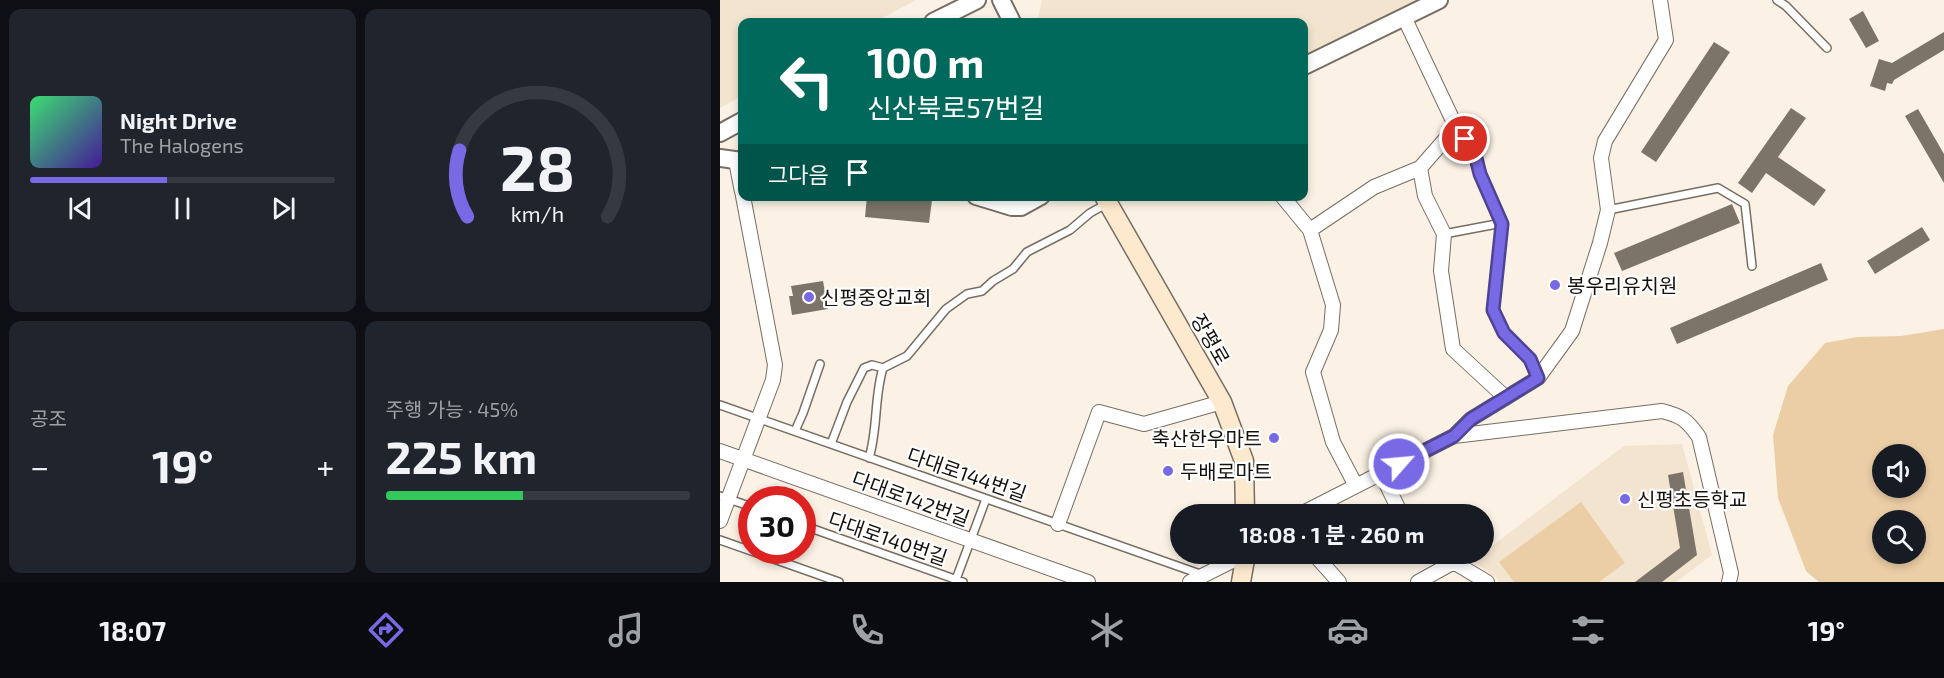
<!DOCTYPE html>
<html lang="ko">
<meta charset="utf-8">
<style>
:root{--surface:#171b24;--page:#20242c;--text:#f1f3f6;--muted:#9ea1a6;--line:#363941;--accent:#7869e4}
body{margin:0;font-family:"Exo 2","Noto Sans KR",sans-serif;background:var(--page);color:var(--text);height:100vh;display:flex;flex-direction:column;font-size:22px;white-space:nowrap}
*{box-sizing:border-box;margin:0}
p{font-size:20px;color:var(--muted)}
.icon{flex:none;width:33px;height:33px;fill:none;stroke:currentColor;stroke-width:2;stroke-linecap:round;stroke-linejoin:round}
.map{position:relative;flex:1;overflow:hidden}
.side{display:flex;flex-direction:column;gap:9px;padding:9px;background:#0d0f14;width:720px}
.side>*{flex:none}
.top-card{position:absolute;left:18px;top:18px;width:570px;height:183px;border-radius:12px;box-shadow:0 3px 9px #0003;background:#00695c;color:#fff;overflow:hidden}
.controls{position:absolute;left:1152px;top:444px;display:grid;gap:12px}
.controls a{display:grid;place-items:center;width:54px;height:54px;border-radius:50%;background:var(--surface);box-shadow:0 3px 9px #0003;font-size:30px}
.speed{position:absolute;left:18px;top:486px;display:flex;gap:12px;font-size:30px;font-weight:700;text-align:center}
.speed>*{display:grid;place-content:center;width:78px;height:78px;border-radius:50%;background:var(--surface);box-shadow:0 3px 9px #0003;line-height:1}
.speed .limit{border:9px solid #d22;background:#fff;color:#111}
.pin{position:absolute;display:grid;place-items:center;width:51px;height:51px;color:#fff;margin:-26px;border:3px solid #fff;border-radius:50%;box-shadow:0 2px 6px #0007}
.me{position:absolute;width:66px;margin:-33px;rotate:63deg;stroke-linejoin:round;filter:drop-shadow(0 0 4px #0008)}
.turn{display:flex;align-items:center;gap:21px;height:126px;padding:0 30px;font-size:27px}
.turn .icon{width:78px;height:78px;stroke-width:2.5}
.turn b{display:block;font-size:42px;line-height:51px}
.then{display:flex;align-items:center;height:57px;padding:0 30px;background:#0003;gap:12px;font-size:22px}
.big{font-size:45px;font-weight:700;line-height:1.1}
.side .card{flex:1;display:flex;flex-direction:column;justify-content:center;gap:9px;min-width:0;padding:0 21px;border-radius:12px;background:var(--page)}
.side .dial{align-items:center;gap:0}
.dial svg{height:156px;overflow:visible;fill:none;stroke:var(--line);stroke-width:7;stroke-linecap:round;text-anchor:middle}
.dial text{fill:var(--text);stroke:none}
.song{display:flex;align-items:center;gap:18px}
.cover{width:72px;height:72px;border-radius:9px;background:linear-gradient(135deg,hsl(140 70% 55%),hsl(260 70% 35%))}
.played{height:6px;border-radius:3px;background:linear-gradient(90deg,var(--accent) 45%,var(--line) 45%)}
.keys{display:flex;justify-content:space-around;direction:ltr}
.heat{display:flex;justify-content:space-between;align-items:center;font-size:33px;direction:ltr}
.charge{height:9px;border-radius:4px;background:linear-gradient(90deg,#34c759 45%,var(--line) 0)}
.side .tiles{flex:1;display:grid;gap:9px;grid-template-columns:repeat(2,1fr)}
.trip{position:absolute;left:450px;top:504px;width:324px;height:60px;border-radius:30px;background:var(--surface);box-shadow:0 3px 9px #0003;font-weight:700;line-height:60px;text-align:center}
.dock{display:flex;height:96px;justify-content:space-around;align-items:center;background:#090b0e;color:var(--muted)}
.dock .icon{width:42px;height:42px}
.dock .current{color:var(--accent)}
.dock b{font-size:27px;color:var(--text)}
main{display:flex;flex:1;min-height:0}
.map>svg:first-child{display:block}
</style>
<main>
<section class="side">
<div class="tiles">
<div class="card">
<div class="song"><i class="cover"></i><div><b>Night Drive</b><p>The Halogens</p></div></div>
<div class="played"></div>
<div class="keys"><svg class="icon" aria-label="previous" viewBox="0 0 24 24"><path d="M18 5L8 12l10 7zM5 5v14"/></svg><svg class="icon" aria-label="pause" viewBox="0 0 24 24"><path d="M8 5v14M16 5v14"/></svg><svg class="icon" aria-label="next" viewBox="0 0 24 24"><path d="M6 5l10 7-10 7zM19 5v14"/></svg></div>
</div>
<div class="card dial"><svg viewBox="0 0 100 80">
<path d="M14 69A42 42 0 1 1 86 69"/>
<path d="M14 69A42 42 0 0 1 10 35" stroke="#7869e4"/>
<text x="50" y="56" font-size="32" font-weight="700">28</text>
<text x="50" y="72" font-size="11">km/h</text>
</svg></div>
<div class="card"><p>공조</p>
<div class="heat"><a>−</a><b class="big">19°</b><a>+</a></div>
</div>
<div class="card"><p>주행 가능 · 45%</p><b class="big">225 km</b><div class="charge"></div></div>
</div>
</section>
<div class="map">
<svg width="1224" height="582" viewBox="0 0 1224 582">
<rect width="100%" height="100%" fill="#fbf1e4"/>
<path fill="#f3e4d0" d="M 0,0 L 196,0 L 155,22 L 22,22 L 22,96 L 0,108 Z
M 322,0 L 699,0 L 584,58 L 584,22 L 317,22 Z
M 962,444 L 992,555 L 956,582 L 779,582 L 777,578 L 752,561 L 904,446 Z"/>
<path fill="#eccea6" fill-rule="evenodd" d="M 1224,329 L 1224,582 L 1099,582 L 1086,571 L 1058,498 L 1053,435 L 1068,386 L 1105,343 L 1137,337 L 1181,336 ZM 1162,454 L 1196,454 L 1196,488 L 1162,488 ZM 1162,520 L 1196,520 L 1196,554 L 1162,554 Z
M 861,502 L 905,563 L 879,582 L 794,582 L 779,562 Z"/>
<path fill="#7d7469" d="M 1143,11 L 1159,41 L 1146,48 L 1129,19 Z
M 1224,32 L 1224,50 L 1174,80 L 1172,84 L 1167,83 L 1165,91 L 1150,86 L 1159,59 L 1172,63 Z
M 994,42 L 1010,52 L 936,162 L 921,152 Z
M 1071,108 L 1086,118 L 1058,157 L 1106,190 L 1094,206 L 1046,173 L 1032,193 L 1018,183 Z
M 1198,109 L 1224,154 L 1224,183 L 1185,116 Z
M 147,196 L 212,200 L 209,223 L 145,217 Z
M 1012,204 L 1020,223 L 902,271 L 894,253 Z
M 1202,227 L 1210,240 L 1155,274 L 1147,261 Z
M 1101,263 L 1108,280 L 957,344 L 950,328 Z
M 103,281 L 108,309 L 72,315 L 69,296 L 73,296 L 71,286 Z
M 963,472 L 977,555 L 942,582 L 915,582 L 960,548 L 948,475 Z"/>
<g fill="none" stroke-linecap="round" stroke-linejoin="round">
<g stroke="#776e63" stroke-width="10">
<path id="service" d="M 1057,0 L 1066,6 L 1107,48
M 736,127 L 754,150 L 760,174 L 782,223 L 773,311 L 784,333 L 810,359 L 818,378
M 888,210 L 998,188 L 1025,204 L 1032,266
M 724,234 L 782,223
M 0,405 L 483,575
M 75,431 L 83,413 L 100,364
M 111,444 L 127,402 L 144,368 L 152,365 L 163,368
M 149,458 C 158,429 154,397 163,368 L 187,356 L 226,309 L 247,294 L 262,291 L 273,281 L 293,269 L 307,252 L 350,230 L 370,213 L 388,203
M 0,496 L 32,507
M 82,525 L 243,582
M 0,540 L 119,582
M 235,582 L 266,499"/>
</g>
<g stroke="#776e63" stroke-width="16">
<path id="minor" d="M 16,161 L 22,192
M 700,168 L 705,196 L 724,234 L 721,271 L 733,349 L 786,398
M 562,196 L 590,230 L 613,305 L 611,330 L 593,372 L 613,442 L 636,486
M 590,230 L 654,187 L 700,168 L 736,127 L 684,17
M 734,436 L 942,411 C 962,416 967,420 979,437 L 1011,573 L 1009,582
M 0,451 L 368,582
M 661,473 L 681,514
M 581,514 L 734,436 L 751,419 L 818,378 L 852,331 L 880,243 L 888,210 L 881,158 L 885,141 L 946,40 L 940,0
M 0,521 L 53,380 L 55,365 L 23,196
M 338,524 L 379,412 L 424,424 L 502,402
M 594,554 L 619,582
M 720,554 L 767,582
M 470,582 L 526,554
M 698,582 L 734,562"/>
</g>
<g stroke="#776e63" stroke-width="20">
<path id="tertiary" d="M 281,0 L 292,22
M 213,22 L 257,0
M 584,66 L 719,0
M 0,133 L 22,121
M 0,158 L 22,161
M 256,196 L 292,207 L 301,207 L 321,196"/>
</g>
<g stroke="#776e63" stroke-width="21">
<path id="secondary" d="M 384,196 L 502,402 L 524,461 L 525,514
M 521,582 L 526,554"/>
</g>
<use href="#service" stroke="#fff" stroke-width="7"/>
<use href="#minor" stroke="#fff" stroke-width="14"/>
<use href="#tertiary" stroke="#fff" stroke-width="16"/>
<use href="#secondary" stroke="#fdeace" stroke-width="18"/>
</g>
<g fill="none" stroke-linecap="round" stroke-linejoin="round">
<g stroke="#4e4494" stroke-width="15">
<path id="route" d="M 679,464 L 734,436 L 751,419 L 818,378 L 810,359 L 784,333 L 773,310 L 782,224 L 760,174 L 754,150 L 745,139"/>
</g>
<use href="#route" stroke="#7869e4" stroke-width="10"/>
</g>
<g fill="#7869e4" stroke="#fff" stroke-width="2">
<circle cx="835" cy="285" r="6"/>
<circle cx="89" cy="297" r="6"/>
<circle cx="554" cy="438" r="6"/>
<circle cx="448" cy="471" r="6"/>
<circle cx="905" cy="499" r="6"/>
</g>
<g text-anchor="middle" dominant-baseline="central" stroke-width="4.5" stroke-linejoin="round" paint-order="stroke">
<g font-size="20" fill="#15110d" stroke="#fff" text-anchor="start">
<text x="847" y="285">봉우리유치원</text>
<text x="101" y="297">신평중앙교회</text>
<text x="542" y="438" text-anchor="end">축산한우마트</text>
<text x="460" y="471">두배로마트</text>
<text x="917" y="499">신평초등학교</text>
</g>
<g font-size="20" fill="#15110d" stroke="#fff">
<text transform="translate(491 339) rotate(60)">장평로</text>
<text transform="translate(247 474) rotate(19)">다대로144번길</text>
<text transform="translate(191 498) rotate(20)">다대로142번길</text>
<text transform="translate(168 538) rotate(19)">다대로140번길</text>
</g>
</g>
</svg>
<div class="controls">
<a><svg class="icon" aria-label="sound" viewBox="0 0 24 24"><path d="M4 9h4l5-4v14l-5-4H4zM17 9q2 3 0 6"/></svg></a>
<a><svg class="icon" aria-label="search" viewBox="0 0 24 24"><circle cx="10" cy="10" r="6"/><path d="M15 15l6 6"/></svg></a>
</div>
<div class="speed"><div class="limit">30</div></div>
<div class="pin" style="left:745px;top:139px;background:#d93025"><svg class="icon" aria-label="arrive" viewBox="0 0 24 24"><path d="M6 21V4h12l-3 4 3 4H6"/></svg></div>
<svg class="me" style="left:679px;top:464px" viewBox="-20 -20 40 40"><circle r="17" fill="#7869e4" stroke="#fff" stroke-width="3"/><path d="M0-11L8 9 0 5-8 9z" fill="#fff"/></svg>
<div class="trip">18:08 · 1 분 · 260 m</div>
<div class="top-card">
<div class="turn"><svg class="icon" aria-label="left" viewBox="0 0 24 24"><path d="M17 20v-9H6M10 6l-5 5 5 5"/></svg><div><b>100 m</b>신산북로57번길</div></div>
<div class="then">그다음<svg class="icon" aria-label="arrive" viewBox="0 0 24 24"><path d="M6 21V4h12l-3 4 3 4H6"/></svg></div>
</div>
</div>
</main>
<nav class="dock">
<b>18:07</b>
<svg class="icon current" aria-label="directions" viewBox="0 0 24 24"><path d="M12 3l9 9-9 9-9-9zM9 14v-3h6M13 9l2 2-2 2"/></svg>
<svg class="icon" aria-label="music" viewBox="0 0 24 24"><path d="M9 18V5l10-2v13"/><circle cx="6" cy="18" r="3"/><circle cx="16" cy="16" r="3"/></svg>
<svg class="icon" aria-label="phone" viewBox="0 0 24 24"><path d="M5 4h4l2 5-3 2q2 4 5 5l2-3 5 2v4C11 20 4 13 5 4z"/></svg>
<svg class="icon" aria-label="climate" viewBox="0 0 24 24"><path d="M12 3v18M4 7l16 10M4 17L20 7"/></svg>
<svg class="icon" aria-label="car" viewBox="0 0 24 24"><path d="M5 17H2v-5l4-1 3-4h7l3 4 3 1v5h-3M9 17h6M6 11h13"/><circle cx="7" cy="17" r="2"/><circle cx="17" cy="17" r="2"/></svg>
<svg class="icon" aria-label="filters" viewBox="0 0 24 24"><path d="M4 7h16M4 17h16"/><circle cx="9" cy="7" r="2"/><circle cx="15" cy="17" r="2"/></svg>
<b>19°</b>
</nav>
